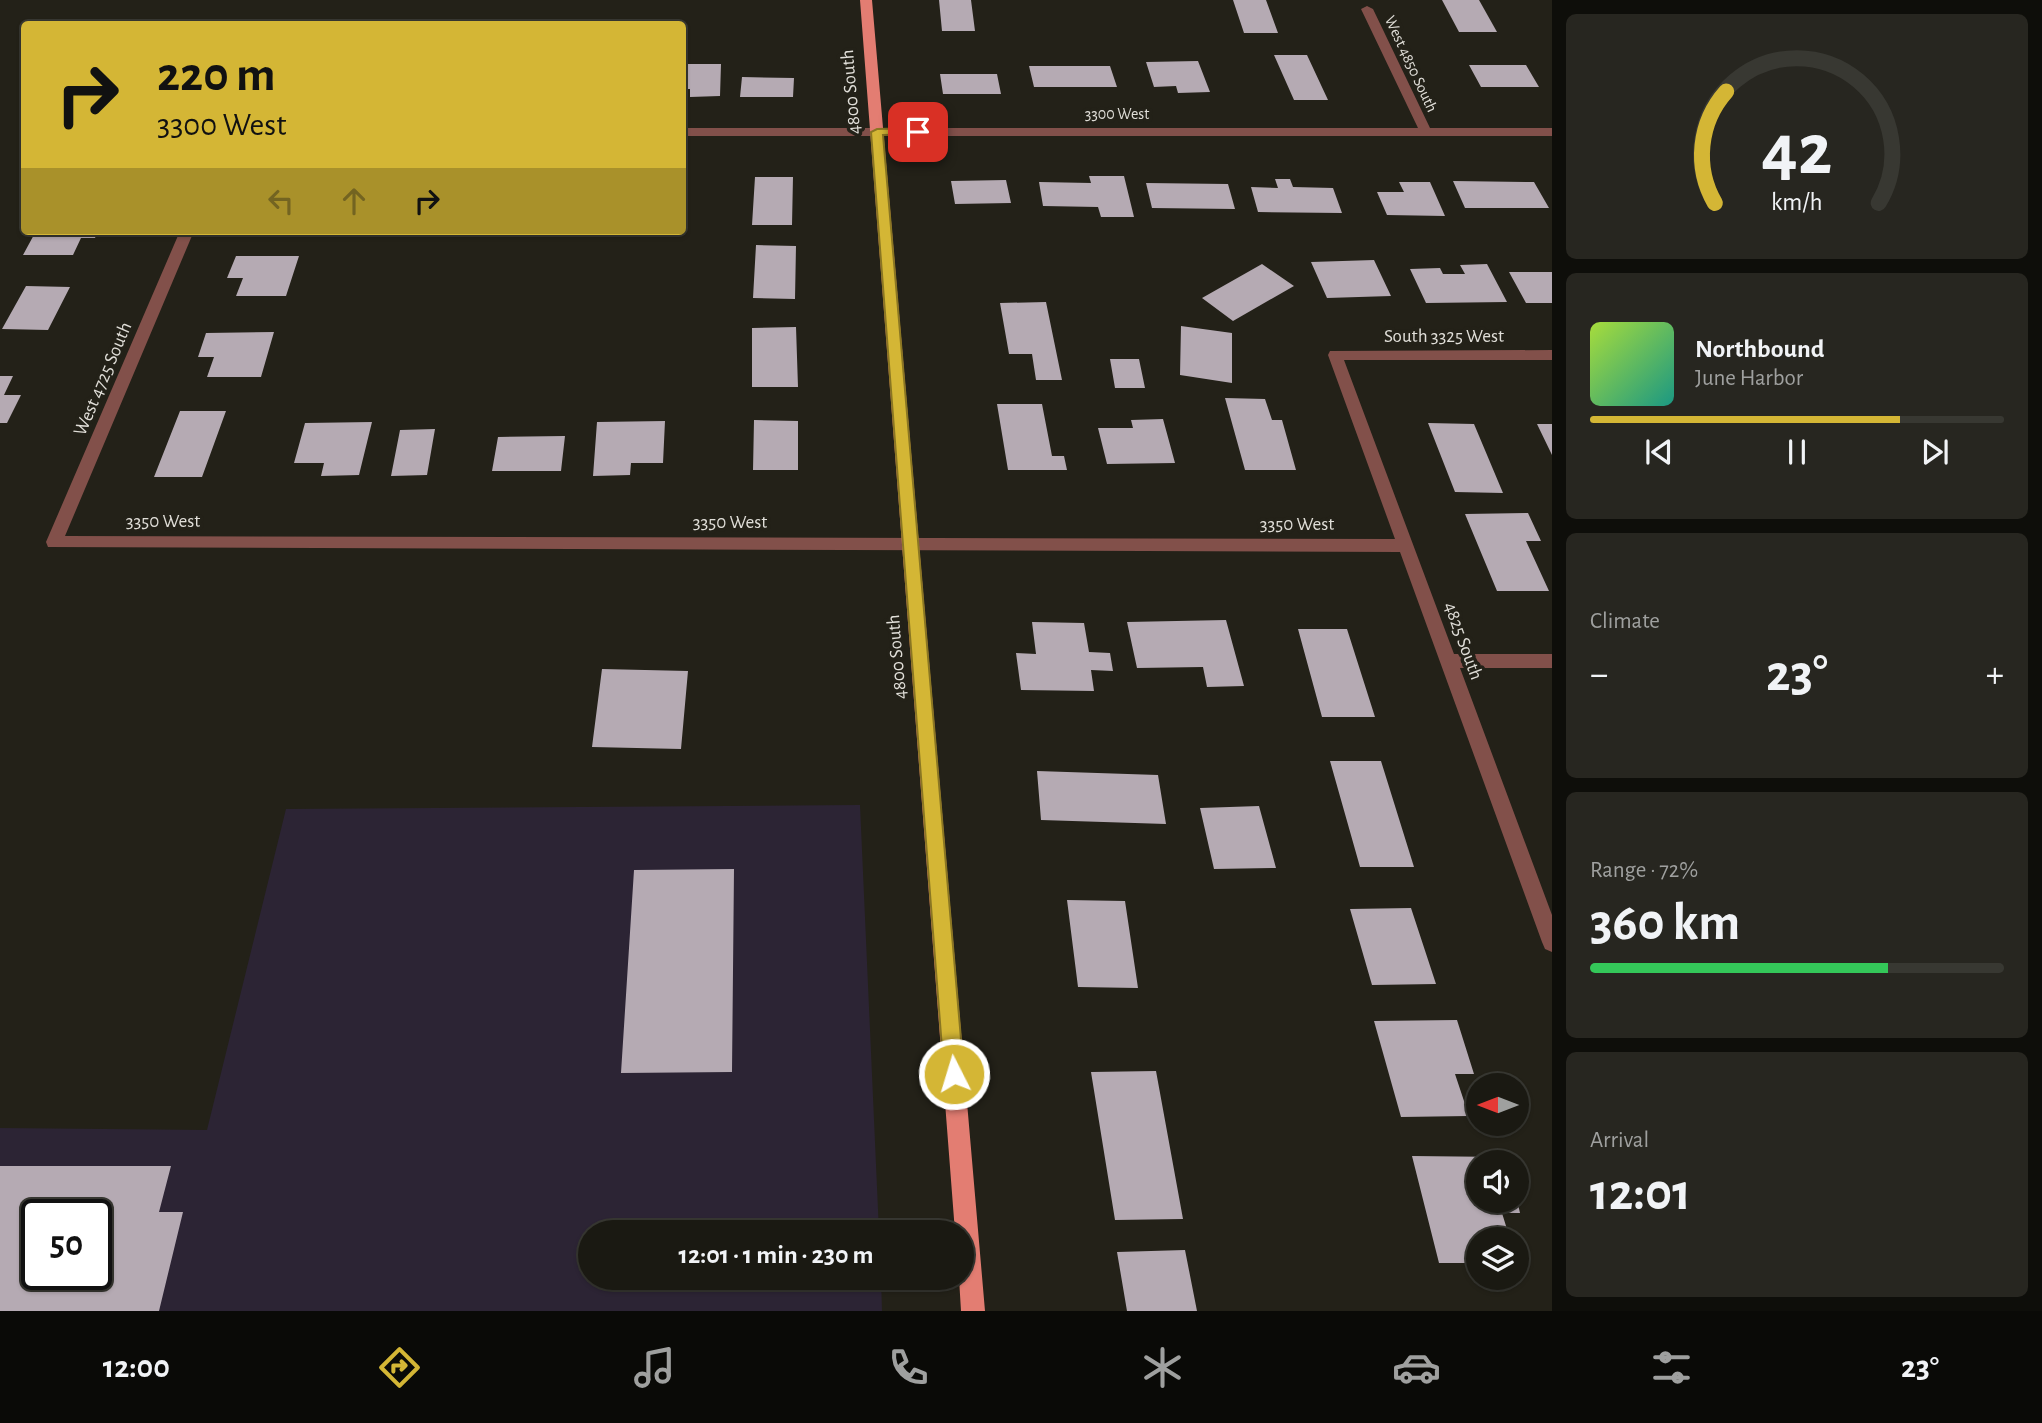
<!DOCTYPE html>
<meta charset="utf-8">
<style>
:root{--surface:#1a1912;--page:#272620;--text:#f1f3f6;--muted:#9fa09f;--line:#383832;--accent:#d4b635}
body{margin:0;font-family:"Alegreya Sans",sans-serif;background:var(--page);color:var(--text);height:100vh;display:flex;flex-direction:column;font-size:26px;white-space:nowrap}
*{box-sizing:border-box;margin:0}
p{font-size:23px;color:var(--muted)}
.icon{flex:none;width:38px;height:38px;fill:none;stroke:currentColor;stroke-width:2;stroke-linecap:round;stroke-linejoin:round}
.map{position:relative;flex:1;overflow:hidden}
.drawer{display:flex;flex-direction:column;gap:14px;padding:14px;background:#0e0e0a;width:490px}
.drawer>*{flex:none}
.banner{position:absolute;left:21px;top:21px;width:665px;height:214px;border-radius:7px;box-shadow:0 2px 5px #0004,0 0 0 2px var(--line);background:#d4b635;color:#111;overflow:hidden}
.needle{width:46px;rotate:270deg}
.fabs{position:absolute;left:1466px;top:1073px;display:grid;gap:14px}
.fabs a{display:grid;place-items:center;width:63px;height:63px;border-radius:50%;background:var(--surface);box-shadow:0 2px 5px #0004,0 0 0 2px var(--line);font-size:35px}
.speed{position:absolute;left:21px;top:1199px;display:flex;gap:14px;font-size:35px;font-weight:700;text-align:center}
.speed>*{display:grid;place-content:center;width:91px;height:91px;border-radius:50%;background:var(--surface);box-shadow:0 2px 5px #0004,0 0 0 2px var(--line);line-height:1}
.speed .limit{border:4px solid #111;border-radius:10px;background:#fff;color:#111}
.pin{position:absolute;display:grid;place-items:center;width:60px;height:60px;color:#fff;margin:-30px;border-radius:14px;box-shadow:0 4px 10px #0006}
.me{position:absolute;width:77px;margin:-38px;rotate:355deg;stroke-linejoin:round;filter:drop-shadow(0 0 5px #0008)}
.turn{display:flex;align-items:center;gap:24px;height:147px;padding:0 21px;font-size:32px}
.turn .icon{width:91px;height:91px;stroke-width:2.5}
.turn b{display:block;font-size:49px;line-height:60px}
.lanes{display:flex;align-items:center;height:66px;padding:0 21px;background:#0003;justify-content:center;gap:35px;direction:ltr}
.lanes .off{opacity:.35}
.big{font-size:52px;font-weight:600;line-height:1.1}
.drawer .card{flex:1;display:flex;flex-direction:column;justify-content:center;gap:10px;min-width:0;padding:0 24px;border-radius:10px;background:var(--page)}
.drawer .dial{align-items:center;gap:0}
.dial svg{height:182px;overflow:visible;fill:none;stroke:var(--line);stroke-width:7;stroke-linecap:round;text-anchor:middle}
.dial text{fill:var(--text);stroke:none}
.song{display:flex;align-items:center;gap:21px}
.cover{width:84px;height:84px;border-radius:10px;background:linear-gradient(135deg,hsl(80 70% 55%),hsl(170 70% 35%))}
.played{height:7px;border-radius:4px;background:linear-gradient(90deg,var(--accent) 75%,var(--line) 75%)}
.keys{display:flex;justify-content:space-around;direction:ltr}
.heat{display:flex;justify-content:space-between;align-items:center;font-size:38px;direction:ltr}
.charge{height:10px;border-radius:5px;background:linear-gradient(90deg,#34c759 72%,var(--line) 0)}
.trip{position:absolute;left:578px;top:1220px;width:396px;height:70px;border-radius:35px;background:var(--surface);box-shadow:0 2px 5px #0004,0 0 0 2px var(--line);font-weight:600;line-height:70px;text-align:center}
.menu{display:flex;height:112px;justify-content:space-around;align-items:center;background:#0a0a07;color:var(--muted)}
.menu .icon{width:49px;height:49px}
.menu .selected{color:var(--accent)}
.menu b{font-size:32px;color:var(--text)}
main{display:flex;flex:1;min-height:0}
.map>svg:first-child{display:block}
</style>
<main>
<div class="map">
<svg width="1552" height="1311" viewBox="0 0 1552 1311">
<rect width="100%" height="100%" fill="#232118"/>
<path fill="#2c2434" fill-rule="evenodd" d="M 860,805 L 879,1232 L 590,1232 L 590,1278 L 881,1278 L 882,1311 L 0,1311 L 0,1128 L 207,1130 L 286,809 ZM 37,1214 L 96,1214 L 96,1274 L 37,1274 Z"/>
<path fill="#b5aab3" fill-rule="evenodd" d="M 939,0 L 971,0 L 975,31 L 942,31 Z
M 1233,0 L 1266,0 L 1278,33 L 1244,33 Z
M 1442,0 L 1479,0 L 1497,32 L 1459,32 Z
M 1274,55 L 1307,55 L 1328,100 L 1294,100 Z
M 1198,61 L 1210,92 L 1178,93 L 1176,86 L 1154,87 L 1146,62 Z
M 682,64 L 721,64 L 720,96 L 690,97 L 690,89 L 682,89 Z
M 1469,65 L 1526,65 L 1539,87 L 1481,87 Z
M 1029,66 L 1110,66 L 1117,87 L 1034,87 Z
M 940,74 L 997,74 L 1001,94 L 943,94 Z
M 742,77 L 794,78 L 793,97 L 740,97 Z
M 1089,176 L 1124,176 L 1134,217 L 1101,217 L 1098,207 L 1043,206 L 1039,182 L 1091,183 Z
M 755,177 L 793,177 L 792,225 L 752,225 Z
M 1275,179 L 1290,179 L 1293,187 L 1333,188 L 1342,213 L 1258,212 L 1251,187 L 1278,188 Z
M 1006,180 L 1011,203 L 955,204 L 951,181 Z
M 1453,181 L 1534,182 L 1549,208 L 1465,208 Z
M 1399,182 L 1430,182 L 1445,216 L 1387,215 L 1377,192 L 1404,192 Z
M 1146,183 L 1228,184 L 1235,209 L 1152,208 Z
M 36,231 L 98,231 L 95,238 L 81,238 L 73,255 L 23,255 Z
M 756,245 L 796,246 L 795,299 L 753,298 Z
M 236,256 L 299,256 L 286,296 L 236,296 L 243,278 L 227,278 Z
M 1374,260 L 1391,296 L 1327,298 L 1311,262 Z
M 1262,264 L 1294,286 L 1233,321 L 1202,298 Z
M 1487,264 L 1507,302 L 1426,303 L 1410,269 L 1440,268 L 1443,274 L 1465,274 L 1460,265 Z
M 1509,272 L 1552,272 L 1552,303 L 1526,303 Z
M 26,286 L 70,287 L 48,330 L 2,329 Z
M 1046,302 L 1062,380 L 1036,380 L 1032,354 L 1009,354 L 1000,303 Z
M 1181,326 L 1232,333 L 1232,383 L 1180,375 Z
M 796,327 L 798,387 L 752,387 L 752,328 Z
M 274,332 L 261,377 L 207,377 L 214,357 L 198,357 L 206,333 Z
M 1110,359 L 1139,359 L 1145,388 L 1115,388 Z
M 0,376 L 13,376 L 4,395 L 21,395 L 7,423 L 0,423 Z
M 1225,398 L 1265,399 L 1272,420 L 1282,420 L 1296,470 L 1245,470 Z
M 997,404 L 1042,404 L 1052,456 L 1064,456 L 1067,470 L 1008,470 Z
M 180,411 L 226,411 L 202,477 L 154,477 Z
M 1163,419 L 1175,463 L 1107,464 L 1098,428 L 1133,428 L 1131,420 Z
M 754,420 L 798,421 L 798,470 L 753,470 Z
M 665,421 L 663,463 L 631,463 L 630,475 L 593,476 L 597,422 Z
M 372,422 L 359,475 L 321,476 L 324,463 L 294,463 L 305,423 Z
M 1428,423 L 1474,424 L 1503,493 L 1455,492 Z
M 1537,424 L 1552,424 L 1552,455 Z
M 435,429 L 427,475 L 391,476 L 400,430 Z
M 565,436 L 561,471 L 492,471 L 498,437 Z
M 1528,513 L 1541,541 L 1526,541 L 1549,591 L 1497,591 L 1465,514 Z
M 1226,620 L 1244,686 L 1207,687 L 1203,667 L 1137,668 L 1127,622 Z
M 1032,622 L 1084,623 L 1089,652 L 1110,653 L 1113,671 L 1091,670 L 1094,691 L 1021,690 L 1016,653 L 1036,654 Z
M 1298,629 L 1347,629 L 1375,717 L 1322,717 Z
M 602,669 L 688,671 L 681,749 L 592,747 Z
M 1330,761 L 1381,761 L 1414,867 L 1360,867 Z
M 1037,771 L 1158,775 L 1166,824 L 1041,820 Z
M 1259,806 L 1276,868 L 1214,869 L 1200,808 Z
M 734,869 L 732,1072 L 621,1073 L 634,870 Z
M 1067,900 L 1125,901 L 1138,988 L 1078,987 Z
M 1411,908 L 1436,984 L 1372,985 L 1350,909 Z
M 1457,1020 L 1474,1074 L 1455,1074 L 1469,1116 L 1401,1117 L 1374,1021 Z
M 1156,1071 L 1183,1219 L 1115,1220 L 1091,1072 Z
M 1412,1156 L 1504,1157 L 1505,1162 L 1479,1162 L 1479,1200 L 1517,1200 L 1520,1213 L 1502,1213 L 1510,1239 L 1479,1239 L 1479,1263 L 1439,1263 Z
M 0,1166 L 171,1166 L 159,1212 L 183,1212 L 159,1311 L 0,1311 ZM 37,1214 L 96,1214 L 96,1274 L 37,1274 Z
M 1185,1250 L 1197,1311 L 1127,1311 L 1117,1252 Z"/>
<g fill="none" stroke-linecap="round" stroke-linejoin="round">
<path fill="#82504a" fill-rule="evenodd" d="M 1367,6 L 1373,9 L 1430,128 L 1552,128 L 1552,136 L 682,136 L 682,128 L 1418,128 L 1361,9 Z
M 180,231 L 194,231 L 65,536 L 1395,539 L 1328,355 L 1330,351 L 1552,350 L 1552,360 L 1344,360 L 1454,654 L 1552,654 L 1552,668 L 1460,668 L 1552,915 L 1552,952 L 1545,949 L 1542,942 L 1400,552 L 48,547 L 46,542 Z"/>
<path fill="#e37d72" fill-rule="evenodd" d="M 860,0 L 872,0 L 985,1311 L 961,1311 L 959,1278 L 961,1278 L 961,1232 L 955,1232 Z"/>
</g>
<path fill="#d4b635" stroke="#8a7622" stroke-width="2" d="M 918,128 L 924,132 L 922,134 L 883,135 L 964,1074 L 961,1081 L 954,1084 L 947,1081 L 944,1074 L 871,132 L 877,129 Z"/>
<g text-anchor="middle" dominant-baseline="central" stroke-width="7" stroke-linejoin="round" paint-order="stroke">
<g font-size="16" fill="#e0ded8" stroke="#232118">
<text transform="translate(1411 64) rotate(65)">West 4850 South</text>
<text x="1117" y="114">3300 West</text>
</g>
<g font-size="19" fill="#e0ded8" stroke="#232118">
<text transform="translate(851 92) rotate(-95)">4800 South</text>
<text x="1444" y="336">South 3325 West</text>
<text transform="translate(103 379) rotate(-67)">West 4725 South</text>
<text x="163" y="521">3350 West</text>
<text x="730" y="522">3350 West</text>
<text x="1297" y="524">3350 West</text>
<text transform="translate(1463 641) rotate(70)">4825 South</text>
<text transform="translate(897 657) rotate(-95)">4800 South</text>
</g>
</g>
</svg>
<div class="fabs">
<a><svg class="needle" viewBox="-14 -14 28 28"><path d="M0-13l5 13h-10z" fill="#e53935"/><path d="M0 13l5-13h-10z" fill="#9fa09f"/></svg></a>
<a><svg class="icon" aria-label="sound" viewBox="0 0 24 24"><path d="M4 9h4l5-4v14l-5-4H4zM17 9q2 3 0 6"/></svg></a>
<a><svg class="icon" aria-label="layers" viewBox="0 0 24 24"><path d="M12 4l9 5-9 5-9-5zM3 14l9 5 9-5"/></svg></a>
</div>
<div class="speed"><div class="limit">50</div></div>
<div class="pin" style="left:918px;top:132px;background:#d93025"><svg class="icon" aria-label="arrive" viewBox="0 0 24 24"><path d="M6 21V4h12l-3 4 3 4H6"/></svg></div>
<svg class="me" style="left:954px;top:1074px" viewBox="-20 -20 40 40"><circle r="17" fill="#d4b635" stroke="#fff" stroke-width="3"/><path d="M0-11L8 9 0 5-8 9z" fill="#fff"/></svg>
<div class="trip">12:01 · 1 min · 230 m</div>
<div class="banner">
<div class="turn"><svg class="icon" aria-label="right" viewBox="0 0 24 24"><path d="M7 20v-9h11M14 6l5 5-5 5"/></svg><div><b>220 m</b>3300 West</div></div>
<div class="lanes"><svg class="icon off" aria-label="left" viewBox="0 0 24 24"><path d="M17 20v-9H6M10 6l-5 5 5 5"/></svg><svg class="icon off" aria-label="ahead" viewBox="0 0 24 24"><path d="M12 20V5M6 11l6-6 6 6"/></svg><svg class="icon" aria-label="right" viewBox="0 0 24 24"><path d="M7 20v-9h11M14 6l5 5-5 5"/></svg></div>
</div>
</div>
<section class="drawer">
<div class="card dial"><svg viewBox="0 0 100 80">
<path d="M14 69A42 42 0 1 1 86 69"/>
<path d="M14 69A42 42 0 0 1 19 20" stroke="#d4b635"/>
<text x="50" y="56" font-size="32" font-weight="700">42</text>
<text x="50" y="72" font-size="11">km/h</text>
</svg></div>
<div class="card">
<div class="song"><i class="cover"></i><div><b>Northbound</b><p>June Harbor</p></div></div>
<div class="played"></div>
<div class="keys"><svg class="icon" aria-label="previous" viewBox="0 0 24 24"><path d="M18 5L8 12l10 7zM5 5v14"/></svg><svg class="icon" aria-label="pause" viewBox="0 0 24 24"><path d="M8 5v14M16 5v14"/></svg><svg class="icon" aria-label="next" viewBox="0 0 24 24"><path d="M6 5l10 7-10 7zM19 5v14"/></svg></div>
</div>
<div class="card"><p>Climate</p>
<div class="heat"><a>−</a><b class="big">23°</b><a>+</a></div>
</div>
<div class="card"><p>Range · 72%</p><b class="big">360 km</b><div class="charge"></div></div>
<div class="card"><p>Arrival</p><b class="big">12:01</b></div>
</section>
</main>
<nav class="menu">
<b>12:00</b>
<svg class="icon selected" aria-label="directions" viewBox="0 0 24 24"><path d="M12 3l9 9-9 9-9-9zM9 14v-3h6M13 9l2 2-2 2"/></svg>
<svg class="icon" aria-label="music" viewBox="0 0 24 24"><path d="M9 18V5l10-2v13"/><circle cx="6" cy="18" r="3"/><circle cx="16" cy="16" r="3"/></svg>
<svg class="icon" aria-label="phone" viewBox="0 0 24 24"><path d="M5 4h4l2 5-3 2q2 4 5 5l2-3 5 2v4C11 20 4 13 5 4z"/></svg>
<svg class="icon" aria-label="climate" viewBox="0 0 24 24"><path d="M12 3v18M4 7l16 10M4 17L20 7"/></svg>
<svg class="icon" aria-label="car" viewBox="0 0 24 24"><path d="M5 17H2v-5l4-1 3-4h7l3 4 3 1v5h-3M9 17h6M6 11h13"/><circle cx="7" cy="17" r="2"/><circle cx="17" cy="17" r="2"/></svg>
<svg class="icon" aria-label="filters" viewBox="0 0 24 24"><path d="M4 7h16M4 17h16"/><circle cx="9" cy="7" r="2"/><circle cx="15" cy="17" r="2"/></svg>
<b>23°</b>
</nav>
